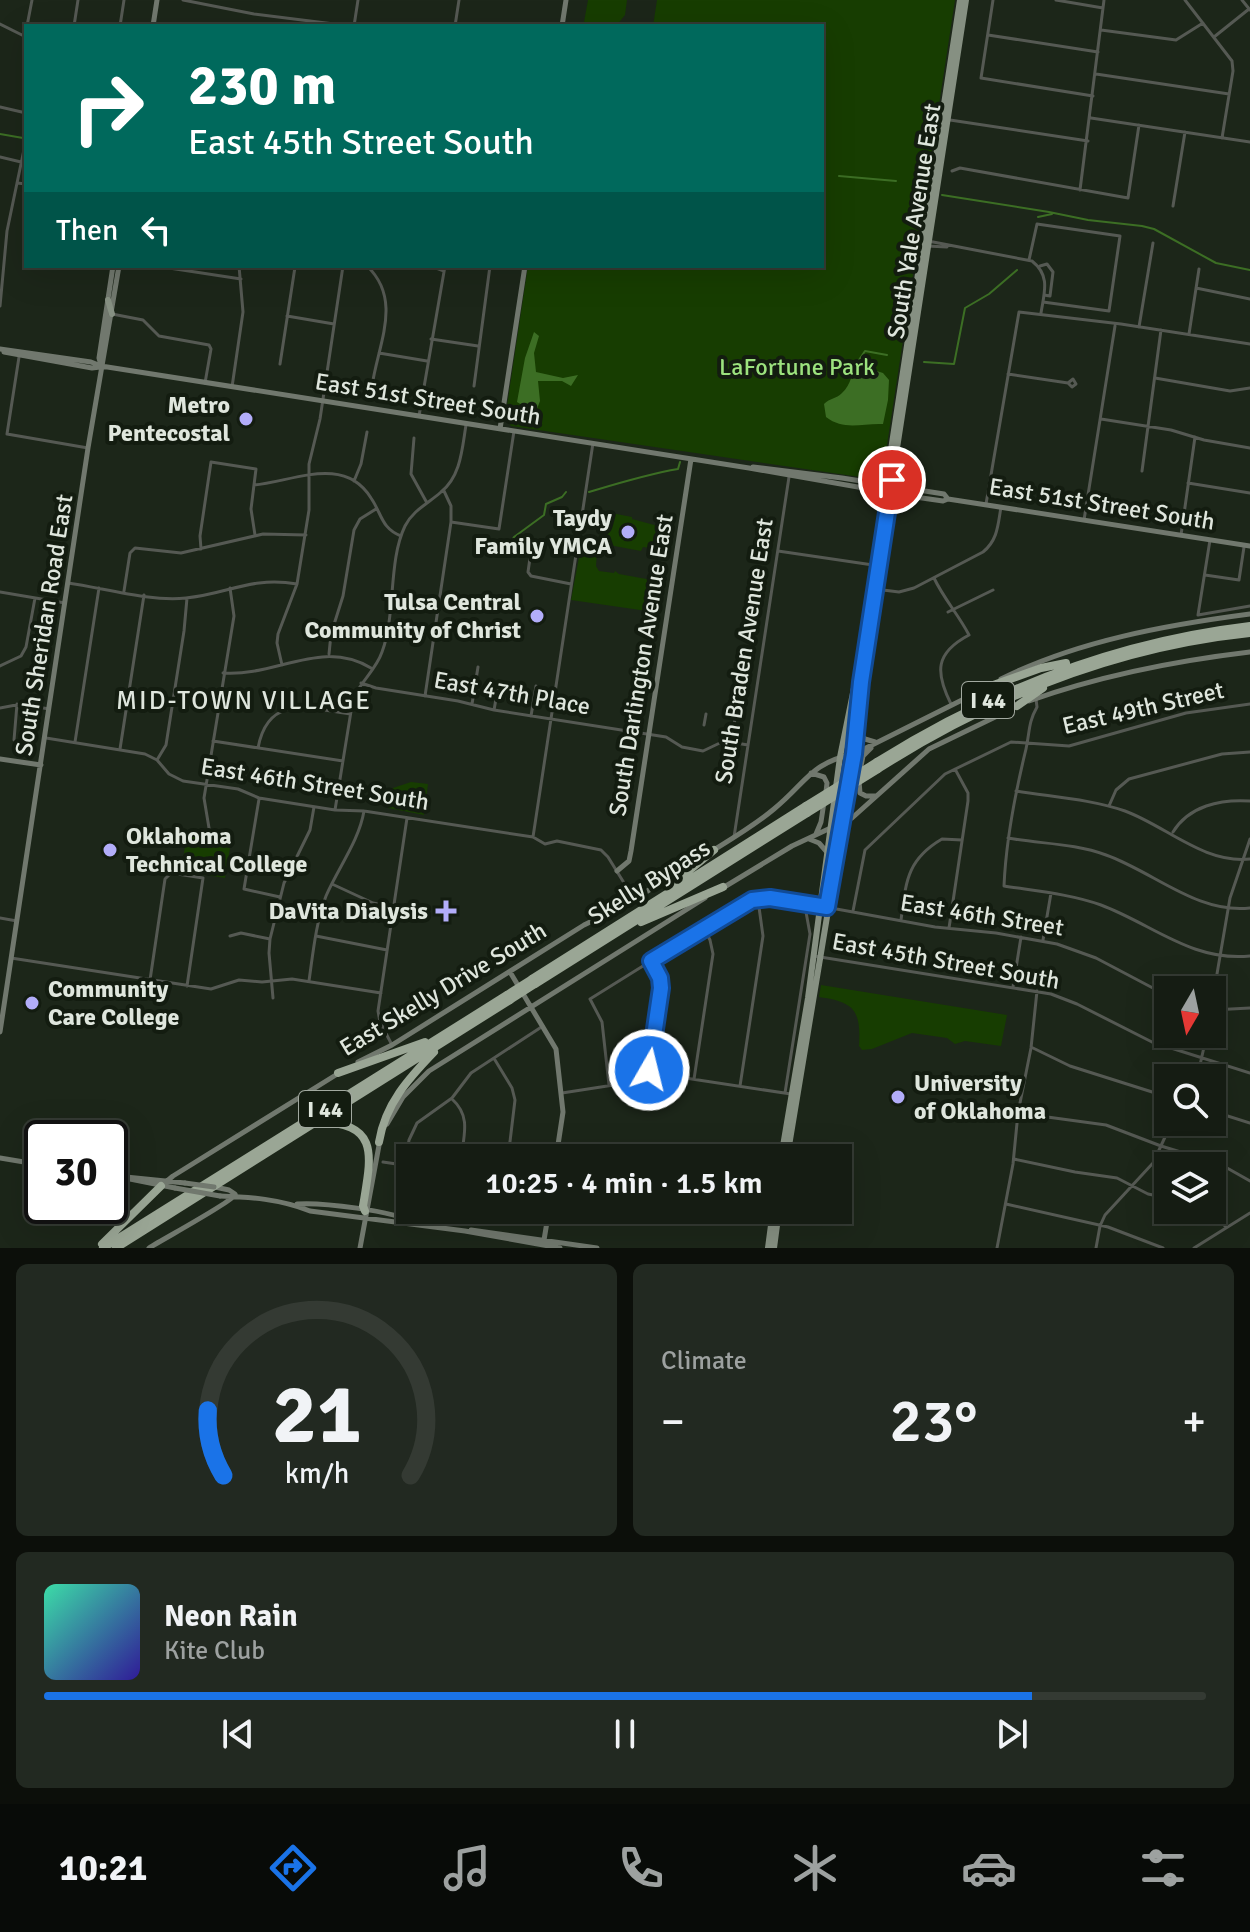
<!DOCTYPE html>
<meta charset="utf-8">
<style>
:root{--surface:#151c13;--page:#222921;--text:#f1f3f6;--muted:#9da1a0;--line:#343a33;--accent:#1a73e8}
body{margin:0;font-family:Signika,sans-serif;background:var(--page);color:var(--text);height:100vh;display:flex;flex-direction:column;font-size:30px;white-space:nowrap}
*{box-sizing:border-box;margin:0}
p{font-size:26px;color:var(--muted)}
.icon{flex:none;width:44px;height:44px;fill:none;stroke:currentColor;stroke-width:2;stroke-linecap:round;stroke-linejoin:round}
.map{position:relative;height:1248px;overflow:hidden}
.details{display:flex;flex-direction:column;gap:16px;padding:16px;background:#0c0f0a;flex:1}
.details>*{flex:none}
.top-card{position:absolute;left:24px;top:24px;width:800px;height:244px;border-radius:0px;box-shadow:0 8px 32px #0002,0 0 0 2px var(--line);background:#00695c;color:#fff;overflow:hidden}
.needle{width:52px;rotate:189deg}
.controls{position:absolute;left:1154px;top:976px;display:grid;gap:16px}
.controls a{display:grid;place-items:center;width:72px;height:72px;border-radius:0px;background:var(--surface);box-shadow:0 8px 32px #0002,0 0 0 2px var(--line);font-size:40px}
.speed{position:absolute;left:24px;top:1120px;display:flex;gap:16px;font-size:40px;font-weight:700;text-align:center}
.speed>*{display:grid;place-content:center;width:104px;height:104px;border-radius:50%;background:var(--surface);box-shadow:0 8px 32px #0002,0 0 0 2px var(--line);line-height:1}
.speed .limit{border:4px solid #111;border-radius:12px;background:#fff;color:#111}
.pin{position:absolute;display:grid;place-items:center;width:68px;height:68px;color:#fff;margin:-34px;border:4px solid #fff;border-radius:50%;box-shadow:0 2px 8px #0007}
.me{position:absolute;width:88px;margin:-44px;rotate:8deg;stroke-linejoin:round;filter:drop-shadow(0 0 6px #0008)}
.turn{display:flex;align-items:center;gap:28px;height:168px;padding:0 32px;font-size:36px}
.turn .icon{width:104px;height:104px;stroke-width:2.5}
.turn b{display:block;font-size:56px;line-height:68px}
.then{display:flex;align-items:center;height:76px;padding:0 32px;background:#0003;gap:16px;font-size:30px}
.big{font-size:60px;font-weight:600;line-height:1.1}
.details .card{flex:1;display:flex;flex-direction:column;justify-content:center;gap:12px;min-width:0;padding:0 28px;border-radius:12px;background:var(--page)}
.details .dial{align-items:center;gap:0}
.dial svg{height:208px;overflow:visible;fill:none;stroke:var(--line);stroke-width:7;stroke-linecap:round;text-anchor:middle}
.dial text{fill:var(--text);stroke:none}
.song{display:flex;align-items:center;gap:24px}
.cover{width:96px;height:96px;border-radius:12px;background:linear-gradient(135deg,hsl(160 70% 55%),hsl(250 70% 35%))}
.played{height:8px;border-radius:4px;background:linear-gradient(90deg,var(--accent) 85%,var(--line) 85%)}
.keys{display:flex;justify-content:space-around;direction:ltr}
.heat{display:flex;justify-content:space-between;align-items:center;font-size:44px;direction:ltr}
.details .tiles{flex:1;display:grid;gap:16px;grid-template-columns:1fr 1fr}
.card:last-child{grid-column:span 2}
.trip{position:absolute;left:396px;top:1144px;width:456px;height:80px;border-radius:0px;background:var(--surface);box-shadow:0 8px 32px #0002,0 0 0 2px var(--line);font-weight:600;line-height:80px;text-align:center}
.menu{display:flex;height:128px;justify-content:space-around;align-items:center;background:#080b08;color:var(--muted)}
.menu .icon{width:56px;height:56px}
.menu .on{color:var(--accent)}
.menu b{font-size:36px;color:var(--text)}
.map>svg:first-child{display:block}
</style>
<div class="map">
<svg width="1250" height="1248" viewBox="0 0 1250 1248">
<rect width="100%" height="100%" fill="#1c2619"/>
<path fill="#173d01" d="M 588,0 L 627,0 L 625,15 L 616,26 L 597,26 L 584,22 Z
M 657,0 L 955,0 L 887,445 L 881,473 L 874,479 L 511,426 L 505,419 L 528,266 L 822,266 L 822,26 L 653,26 Z
M 601,511 L 632,517 L 632,519 L 658,526 L 656,546 L 651,545 L 650,548 L 643,547 L 641,551 L 598,543 L 601,529 L 603,529 L 604,525 L 597,523 Z
M 581,547 L 597,551 L 596,566 L 599,571 L 614,573 L 615,571 L 619,574 L 652,580 L 665,574 L 654,612 L 571,600 Z
M 411,782 L 428,784 L 424,815 L 388,808 L 387,790 Z
M 187,834 L 231,842 L 225,878 L 181,871 Z
M 821,985 L 1007,1015 L 1001,1046 L 965,1041 L 955,1044 L 947,1038 L 912,1033 L 872,1049 L 862,1050 L 859,1046 C 861,1011 855,1002 819,997 Z"/>
<path fill="#3c6e24" d="M 534,332 L 539,336 L 534,353 L 536,372 L 563,378 L 578,375 L 571,386 L 562,381 L 538,381 L 540,401 L 537,409 L 530,409 L 528,405 L 522,405 L 517,402 L 525,358 Z
M 856,360 L 864,363 L 864,367 L 883,373 L 889,380 L 888,400 L 883,424 C 862,423 844,431 826,417 L 824,404 C 830,398 836,399 842,393 C 851,385 853,371 856,360 Z"/>
<g fill="none" stroke-linecap="round" stroke-linejoin="round">
<path stroke="#3c6e24" stroke-width="2" d="M 0,134 L 23,138
M 839,176 L 896,181
M 942,195 L 1049,212 L 1088,220 L 1142,226 L 1154,229 L 1216,263 L 1250,270
M 1038,217 L 1052,214
M 859,360 L 865,351 L 887,355
M 924,362 L 954,364 L 965,308 L 989,294 L 1017,270
M 589,492 C 619,483 648,474 678,469 L 680,462
M 503,557 L 514,537 L 544,515 L 546,504 L 562,497 L 566,492"/>
<path stroke="#555953" stroke-width="3" d="M 183,0 L 254,14 L 350,26
M 993,0 L 981,78 L 1093,96
M 1056,0 L 1103,8
M 1185,0 L 1232,61 L 1233,71 L 1222,138
M 1242,0 L 1250,10
M 0,24 L 26,37
M 27,26 L 32,0
M 74,26 L 78,0
M 120,26 L 124,0
M 354,26 L 358,0
M 455,26 L 459,0
M 1101,30 L 1176,40 L 1203,23
M 988,35 L 1098,52
M 1214,37 L 1249,9
M 1096,74 L 1229,94
M 0,107 L 26,113
M 1091,118 L 1250,142
M 950,120 L 1088,141
M 0,157 L 21,162
M 952,171 L 960,168 L 1128,198 L 1139,125
M 17,183 L 26,184
M 1080,190 L 1104,0
M 1173,206 L 1185,132
M 928,241 L 1032,261 C 1051,276 1044,293 1041,313
M 927,246 L 947,247
M 1029,260 L 1037,224 L 1120,236 L 1109,311 L 1043,302
M 156,266 L 241,279
M 367,266 C 403,300 378,344 372,386
M 431,266 L 444,271
M 1040,266 L 1047,264 L 1053,272 L 1050,296 L 1044,295
M 1196,288 L 1250,299
M 0,306 L 7,231 L 26,140
M 112,314 L 143,320 L 159,336 L 209,345 L 211,349 L 205,383
M 287,316 L 334,324
M 1139,327 L 1153,243
M 1189,334 L 1199,269
M 431,339 L 478,346
M 379,353 L 427,361
M 19,357 L 7,434 L 88,448
M 280,364 L 295,267 L 286,266
M 1008,374 L 1068,383
M 1155,378 L 1230,391 L 1250,388
M 1073,379 L 1076,384 L 1072,387 L 1068,383 Z
M 474,386 L 490,266
M 232,387 L 243,312 L 239,266
M 419,416 L 445,266
M 1101,419 L 1171,430 L 1204,440 L 1250,448
M 414,438 L 411,474 L 427,503
M 1142,471 L 1161,330
M 354,481 L 361,464 L 367,432
M 1188,483 L 1250,493
M 254,485 C 292,482 344,454 371,498 C 382,514 381,528 401,536
M 986,504 L 1019,312 L 1121,324 L 1250,344
M 1084,520 L 1115,326
M 451,522 L 499,529 L 514,431
M 1181,535 L 1195,437
M 1210,540 L 1198,615 L 1250,606
M 201,549 L 200,536 L 211,462 L 256,469 L 251,509 L 255,535
M 536,549 L 530,558 L 528,572 L 531,576 L 571,584
M 778,551 L 873,565
M 1205,575 L 1239,580 L 1244,547
M 934,578 C 944,599 958,614 969,635 C 935,653 935,672 951,704
M 68,583 C 104,588 150,602 186,598 C 228,594 251,576 297,584
M 875,589 L 899,592 L 914,588 L 983,552 C 998,540 998,524 1001,507
M 124,591 L 130,553 L 135,548 L 181,553 L 263,534 L 306,535
M 0,592 L 65,603
M 948,612 L 993,590
M 329,654 L 331,634 L 343,596 L 354,530 L 360,519 L 376,509
M 282,665 L 277,643 L 278,634 L 297,584 L 309,510 L 309,464 L 320,419 L 343,266
M 0,666 L 21,656 L 26,647 L 35,598
M 223,673 C 276,677 321,638 371,668
M 361,683 L 376,688 L 458,701 L 494,710 L 666,737 L 682,747 L 703,751 L 724,741 L 748,745
M 425,696 L 451,522 L 451,506 L 444,491
M 1036,699 L 1037,707 C 1028,723 1030,731 1026,749 C 1015,794 1006,839 1004,886 C 1036,891 1070,894 1101,905 C 1152,924 1192,962 1250,956
M 472,704 L 478,667
M 0,708 L 21,704 L 49,709
M 494,710 L 499,682
M 531,716 L 536,686
M 704,725 L 706,714
M 46,738 L 145,754 L 157,760 L 169,774 L 183,781 L 238,789 L 259,798 L 335,810 L 364,811 L 533,837 L 545,844 L 557,841 L 601,850 L 608,857 L 634,899
M 14,740 L 17,704
M 213,741 L 343,761
M 75,742 L 99,588
M 732,742 L 735,718
M 258,748 C 268,694 309,708 350,714
M 120,749 L 144,595
M 157,760 L 166,745 L 184,631 L 187,598
M 1016,791 C 1052,797 1090,799 1125,811 C 1166,826 1204,864 1250,859
M 259,799 L 244,889 L 280,897
M 1109,806 L 1116,790 L 1129,779 L 1222,754 L 1250,752
M 335,810 L 353,699 C 360,682 376,670 382,652 C 396,615 388,561 405,526 C 413,510 429,503 441,492 C 461,476 462,449 466,425
M 1173,832 C 1189,806 1220,799 1250,801
M 210,834 L 204,798 L 234,616 L 230,588
M 533,837 L 593,443
M 734,837 L 789,477
M 1008,838 C 1040,844 1074,843 1106,855 C 1154,872 1197,914 1250,908
M 332,884 L 373,903 L 394,907
M 831,908 L 935,927 L 996,933 L 1057,944 L 1096,958 L 1168,996
M 853,911 L 865,850 L 945,774 L 1011,742 L 1069,746 L 1186,713 L 1250,704
M 0,918 L 17,921
M 901,920 C 906,883 906,860 942,839 L 962,840
M 949,928 L 968,801 L 968,793 L 955,769
M 230,936 L 241,933 L 270,939
M 316,936 L 387,950
M 1043,940 L 1051,893
M 814,956 L 1051,994 L 1077,1004 L 1152,1042 L 1250,1073
M 11,958 L 211,989 L 239,980 L 262,982 L 292,979 L 381,993
M 150,980 L 165,879 L 171,873 L 203,878 L 187,986
M 309,981 C 313,953 316,922 326,896 C 338,868 359,841 364,811
M 1013,987 L 1021,937
M 273,998 L 269,953 L 270,939 L 284,883 L 310,830 L 314,807
M 1212,1003 L 1230,898 L 1250,839
M 1212,1010 L 1250,1008
M 392,1045 L 380,1022 L 378,1011 L 407,818
M 1033,1048 L 1070,1066 L 1168,1097
M 495,1060 L 512,1088 L 515,1100 L 508,1158
M 1197,1078 L 1207,1034
M 650,1079 L 649,1065 L 661,988 L 660,978 L 652,962
M 694,1079 L 713,954 L 710,940 L 703,927
M 609,1085 L 602,1022 L 590,999 L 744,903 L 770,898 L 819,905
M 740,1086 L 763,936 L 758,900
M 562,1093 L 672,1076 L 791,1094
M 785,1093 L 810,934 L 806,912 L 808,904
M 452,1099 C 471,1116 464,1135 461,1158
M 1212,1111 L 1250,1123
M 1018,1113 L 1106,1125 L 1161,1146 L 1220,1164 L 1250,1181
M 1014,1159 L 1075,1172 L 1117,1178 L 1148,1194 L 1168,1198
M 383,1162 L 410,1166
M 1006,1204 L 1108,1227 L 1163,1248
M 1209,1210 L 1225,1226
M 398,1216 L 409,1140 L 417,1123 L 452,1098 L 471,1073 L 543,1026
M 997,1248 L 1013,1164 L 1018,1113 L 1031,1048 L 1037,991
M 1096,1248 L 1100,1226 L 1105,1215 L 1153,1163 L 1172,1122
M 1194,1248 L 1250,1213"/>
<path stroke="#71786e" stroke-width="5" d="M 153,26 L 157,0
M 562,26 L 566,0
M 0,349 L 91,362 L 101,366 L 749,468 L 915,497 L 943,501 L 948,499 L 1250,546
M 4,352 L 92,368 L 100,367
M 101,365 L 99,358 L 113,266
M 500,429 L 525,266
M 753,467 L 842,478 L 944,494 L 948,499
M 1001,679 C 1077,641 1166,625 1250,614
M 1029,701 C 1102,675 1174,661 1250,652
M 857,731 L 865,739 L 875,742
M 0,759 L 41,765
M 860,771 L 863,756 L 871,748
M 811,773 L 824,777 L 827,783 L 826,792
M 859,781 L 860,793 L 866,796 L 876,796
M 816,834 L 821,822 L 824,802
M 809,839 L 819,843 L 826,851
M 712,851 C 733,838 755,825 774,809 C 806,783 810,763 854,754 L 982,690
M 617,871 L 629,861 L 631,851 L 691,459
M 721,889 L 792,846 L 852,818 L 929,749 L 1020,705
M 510,972 L 556,1049 L 563,1112 L 556,1158
M 0,1032 L 88,448 L 119,266
M 358,1062 L 392,1045 L 584,925 L 623,906 L 693,863
M 387,1124 L 403,1097 L 429,1071 L 705,898
M 0,1158 L 42,1165
M 110,1175 L 175,1188
M 116,1176 L 185,1183
M 161,1186 L 173,1176 L 339,1073
M 215,1187 L 229,1190 L 235,1194
M 220,1196 C 250,1197 280,1199 310,1211 L 465,1231 L 560,1248
M 297,1204 C 321,1202 394,1211 413,1222
M 471,1230 L 597,1248
M 544,1240 L 549,1210
M 149,1248 C 163,1239 230,1203 235,1195
M 360,1248 L 380,1140"/>
<path stroke="#869082" stroke-width="6" d="M 108,300 L 112,314
M 781,1158 L 808,998 L 840,757 L 856,678 L 960,0
M 787,1158 L 854,754 L 861,682 L 966,0
M 768,1248 L 773,1210
M 774,1248 L 779,1210"/>
<path stroke="#9aa695" stroke-width="8" d="M 982,689 L 1041,668 L 1066,663
M 1017,706 L 1043,688
M 877,762 C 992,690 1114,642 1250,626
M 878,769 C 991,697 1116,647 1250,633
M 668,888 L 714,850
M 641,922 L 723,887
M 532,979 L 806,806
M 535,984 L 807,813
M 338,1073 L 425,1042
M 317,1122 C 381,1122 371,1157 363,1206 L 365,1211
M 379,1142 C 385,1104 409,1078 434,1052
M 102,1244 L 161,1186
M 103,1248 L 507,995
M 116,1248 L 510,1000"/>
<path stroke="#71786e" stroke-width="5" d="M 185,1183 L 214,1187
M 175,1188 L 220,1196"/>
<path stroke="#9aa695" stroke-width="8" d="M 806,806 L 877,762
M 807,813 L 878,769
M 507,995 L 532,979
M 510,1000 L 535,984"/>
</g>
<g fill="none" stroke-linecap="round" stroke-linejoin="round">
<g stroke="#114b97" stroke-width="20">
<path id="route" d="M 649,1070 L 661,988 L 660,978 L 651,961 L 752,900 L 770,898 L 827,907 L 854,754 L 861,682 L 892,480"/>
</g>
<use href="#route" stroke="#1a73e8" stroke-width="14"/>
</g>
<g fill="#b2adf9" stroke="#131c10" stroke-width="3">
<circle cx="246" cy="419" r="8"/>
<circle cx="628" cy="532" r="8"/>
<circle cx="537" cy="616" r="8"/>
<circle cx="110" cy="850" r="8"/>
<path d="M442 899h8v8h8v8h-8v8h-8v-8h-8v-8h8z"/>
<circle cx="32" cy="1003" r="8"/>
<circle cx="898" cy="1097" r="8"/>
</g>
<g text-anchor="middle" dominant-baseline="central" stroke-width="8" stroke-linejoin="round" paint-order="stroke">
<g fill="#131c10" stroke="#a2a9a0" stroke-width="2">
<rect x="962" y="682" width="52" height="36" rx="6"/>
<rect x="299" y="1091" width="52" height="36" rx="6"/>
</g>
<g font-size="22" font-weight="bold" fill="#dfe6dd">
<text x="988" y="700">I 44</text>
<text x="325" y="1109">I 44</text>
</g>
<g font-size="24" fill="#dfe6dd" stroke="#131c10">
<text transform="translate(914 221) rotate(-81)">South Yale Avenue East</text>
<text transform="translate(428 399) rotate(9)">East 51st Street South</text>
<text transform="translate(1102 504) rotate(9)">East 51st Street South</text>
<text transform="translate(44 625) rotate(-81)">South Sheridan Road East</text>
<text transform="translate(744 651) rotate(-81)">South Braden Avenue East</text>
<text transform="translate(641 665) rotate(-81)">South Darlington Avenue East</text>
<text transform="translate(512 693) rotate(10)">East 47th Place</text>
<text transform="translate(1143 708) rotate(-13)">East 49th Street</text>
<text transform="translate(315 784) rotate(9)">East 46th Street South</text>
<text transform="translate(649 882) rotate(-32)">Skelly Bypass</text>
<text transform="translate(982 915) rotate(9)">East 46th Street</text>
<text transform="translate(946 961) rotate(10)">East 45th Street South</text>
<text transform="translate(443 989) rotate(-31)">East Skelly Drive South</text>
</g>
<g font-size="24" fill="#9ce27e" stroke="#131c10">
<text x="797" y="367">LaFortune Park</text>
</g>
<g font-size="24" font-weight="bold" fill="#dfe6dd" stroke="#131c10" text-anchor="end">
<text x="230" y="405">Metro<tspan x="230" dy="28">Pentecostal</tspan></text>
<text x="612" y="518">Taydy<tspan x="612" dy="28">Family YMCA</tspan></text>
<text x="521" y="602">Tulsa Central<tspan x="521" dy="28">Community of Christ</tspan></text>
<text x="126" y="836" text-anchor="start">Oklahoma<tspan x="126" dy="28">Technical College</tspan></text>
<text x="428" y="911">DaVita Dialysis</text>
<text x="48" y="989" text-anchor="start">Community<tspan x="48" dy="28">Care College</tspan></text>
<text x="914" y="1083" text-anchor="start">University<tspan x="914" dy="28">of Oklahoma</tspan></text>
</g>
<g font-size="26" letter-spacing="2" fill="#dfe6dd" stroke="#131c10">
<text x="244" y="701">MID-TOWN VILLAGE</text>
</g>
</g>
</svg>
<div class="controls">
<a><svg class="needle" viewBox="-14 -14 28 28"><path d="M0-13l5 13h-10z" fill="#e53935"/><path d="M0 13l5-13h-10z" fill="#9da1a0"/></svg></a>
<a><svg class="icon" aria-label="search" viewBox="0 0 24 24"><circle cx="10" cy="10" r="6"/><path d="M15 15l6 6"/></svg></a>
<a><svg class="icon" aria-label="layers" viewBox="0 0 24 24"><path d="M12 4l9 5-9 5-9-5zM3 14l9 5 9-5"/></svg></a>
</div>
<div class="speed"><div class="limit">30</div></div>
<div class="pin" style="left:892px;top:480px;background:#d93025"><svg class="icon" aria-label="arrive" viewBox="0 0 24 24"><path d="M6 21V4h12l-3 4 3 4H6"/></svg></div>
<svg class="me" style="left:649px;top:1070px" viewBox="-20 -20 40 40"><circle r="17" fill="#1a73e8" stroke="#fff" stroke-width="3"/><path d="M0-11L8 9 0 5-8 9z" fill="#fff"/></svg>
<div class="trip">10:25 · 4 min · 1.5 km</div>
<div class="top-card">
<div class="turn"><svg class="icon" aria-label="right" viewBox="0 0 24 24"><path d="M7 20v-9h11M14 6l5 5-5 5"/></svg><div><b>230 m</b>East 45th Street South</div></div>
<div class="then">Then<svg class="icon" aria-label="left" viewBox="0 0 24 24"><path d="M17 20v-9H6M10 6l-5 5 5 5"/></svg></div>
</div>
</div>
<section class="details">
<div class="tiles">
<div class="card dial"><svg viewBox="0 0 100 80">
<path d="M14 69A42 42 0 1 1 86 69"/>
<path d="M14 69A42 42 0 0 1 8 44" stroke="#1a73e8"/>
<text x="50" y="56" font-size="32" font-weight="700">21</text>
<text x="50" y="72" font-size="11">km/h</text>
</svg></div>
<div class="card"><p>Climate</p>
<div class="heat"><a>−</a><b class="big">23°</b><a>+</a></div>
</div>
<div class="card">
<div class="song"><i class="cover"></i><div><b>Neon Rain</b><p>Kite Club</p></div></div>
<div class="played"></div>
<div class="keys"><svg class="icon" aria-label="previous" viewBox="0 0 24 24"><path d="M18 5L8 12l10 7zM5 5v14"/></svg><svg class="icon" aria-label="pause" viewBox="0 0 24 24"><path d="M8 5v14M16 5v14"/></svg><svg class="icon" aria-label="next" viewBox="0 0 24 24"><path d="M6 5l10 7-10 7zM19 5v14"/></svg></div>
</div>
</div>
</section>
<nav class="menu">
<b>10:21</b>
<svg class="icon on" aria-label="directions" viewBox="0 0 24 24"><path d="M12 3l9 9-9 9-9-9zM9 14v-3h6M13 9l2 2-2 2"/></svg>
<svg class="icon" aria-label="music" viewBox="0 0 24 24"><path d="M9 18V5l10-2v13"/><circle cx="6" cy="18" r="3"/><circle cx="16" cy="16" r="3"/></svg>
<svg class="icon" aria-label="phone" viewBox="0 0 24 24"><path d="M5 4h4l2 5-3 2q2 4 5 5l2-3 5 2v4C11 20 4 13 5 4z"/></svg>
<svg class="icon" aria-label="climate" viewBox="0 0 24 24"><path d="M12 3v18M4 7l16 10M4 17L20 7"/></svg>
<svg class="icon" aria-label="car" viewBox="0 0 24 24"><path d="M5 17H2v-5l4-1 3-4h7l3 4 3 1v5h-3M9 17h6M6 11h13"/><circle cx="7" cy="17" r="2"/><circle cx="17" cy="17" r="2"/></svg>
<svg class="icon" aria-label="filters" viewBox="0 0 24 24"><path d="M4 7h16M4 17h16"/><circle cx="9" cy="7" r="2"/><circle cx="15" cy="17" r="2"/></svg>
</nav>
